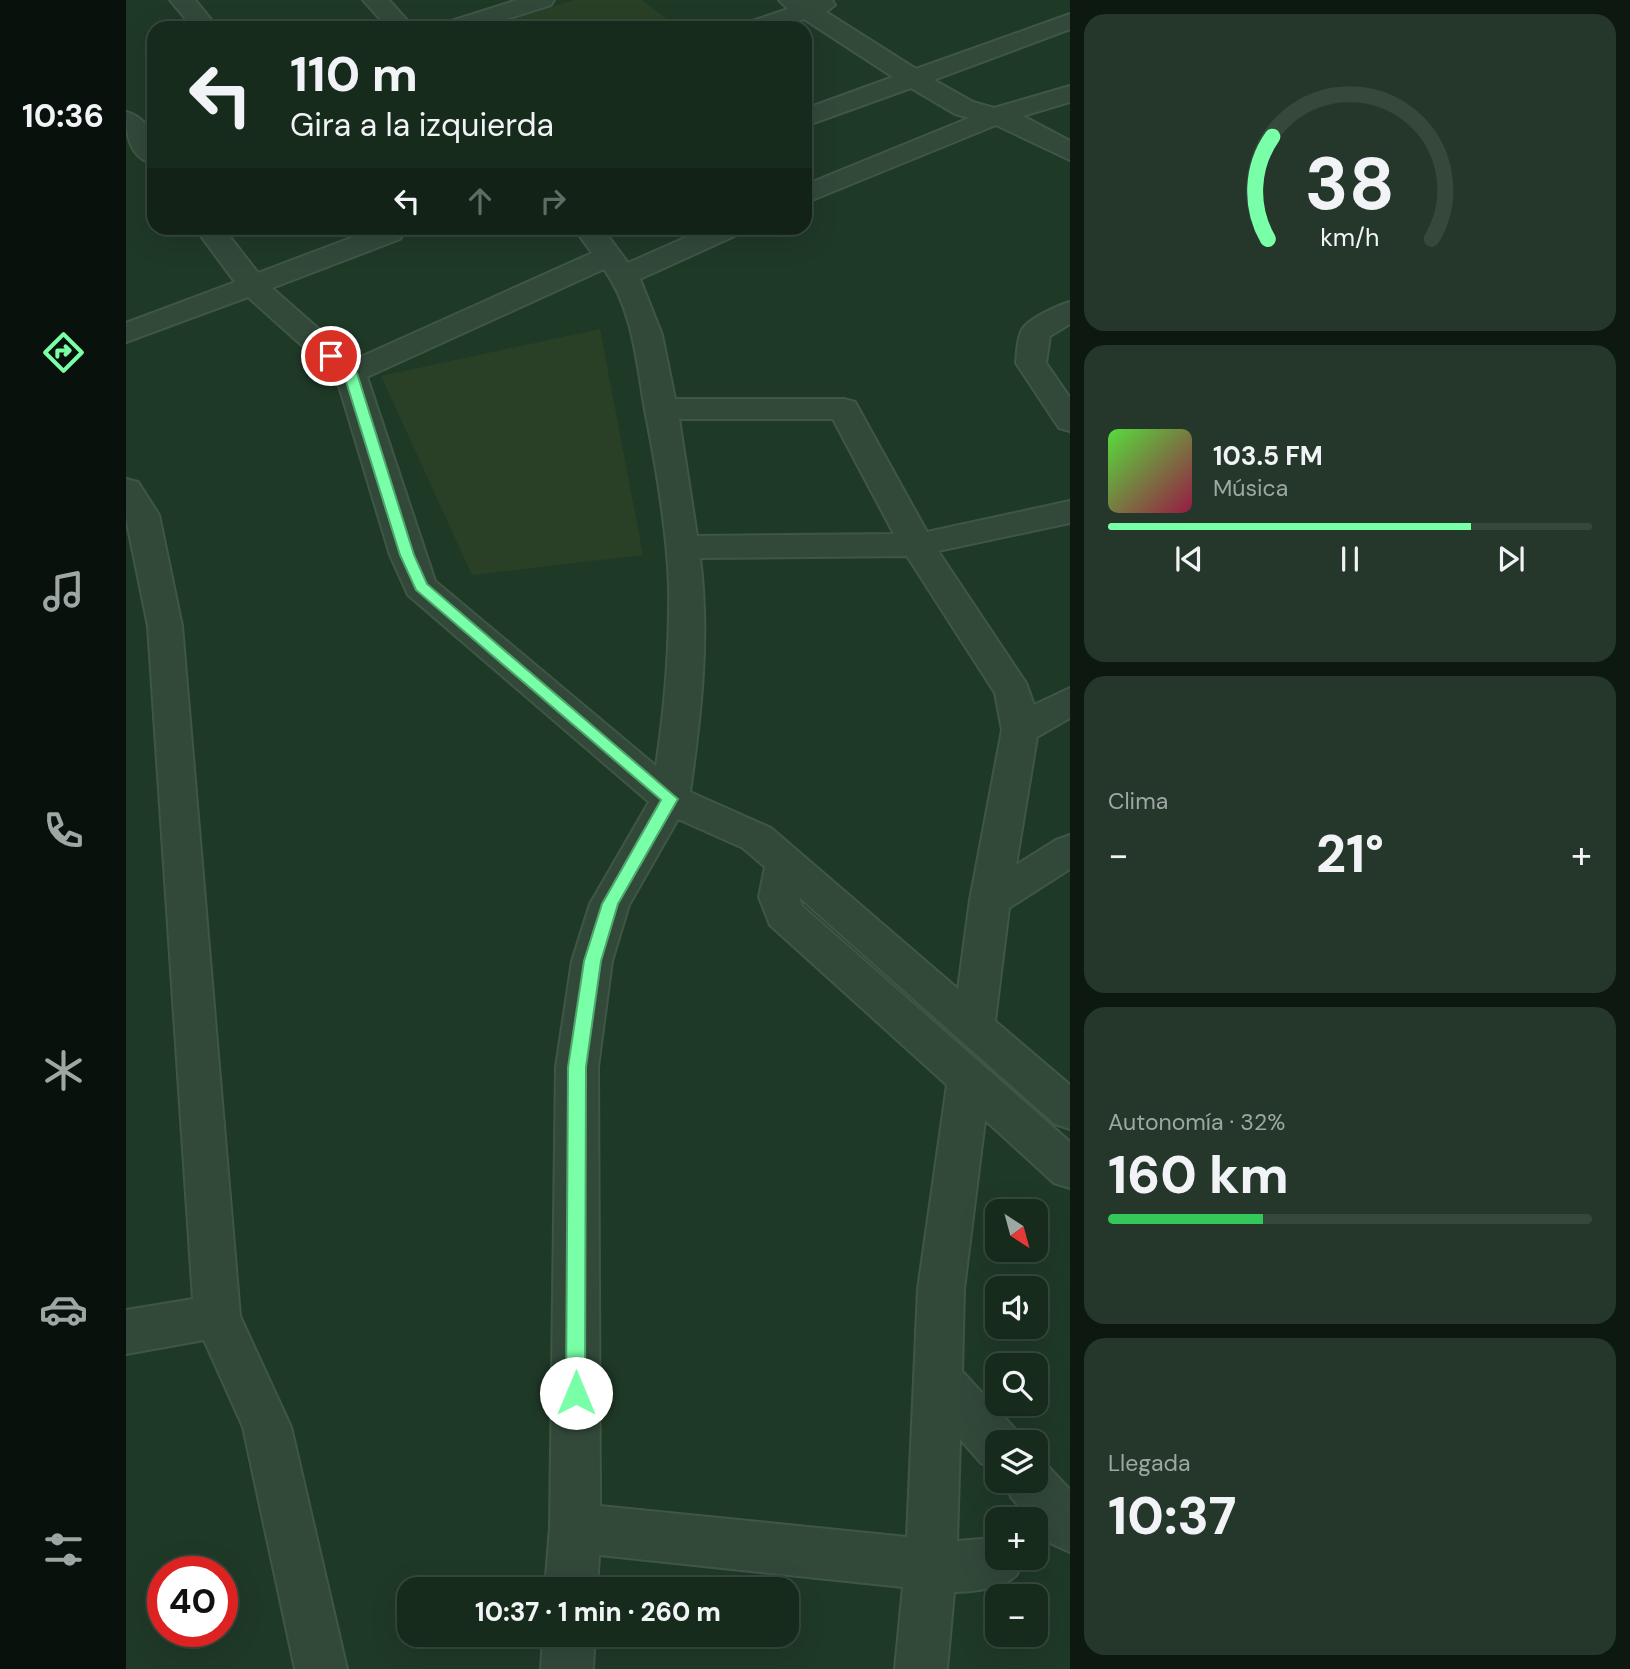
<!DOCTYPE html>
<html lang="es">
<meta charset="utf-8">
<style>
:root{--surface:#172b1d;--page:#24372a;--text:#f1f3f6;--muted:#9ea7a4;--line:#36473b;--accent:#79ffa7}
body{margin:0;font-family:"DM Sans",sans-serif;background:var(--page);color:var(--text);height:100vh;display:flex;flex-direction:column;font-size:26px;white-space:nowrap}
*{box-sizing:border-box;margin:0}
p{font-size:23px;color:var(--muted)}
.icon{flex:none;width:38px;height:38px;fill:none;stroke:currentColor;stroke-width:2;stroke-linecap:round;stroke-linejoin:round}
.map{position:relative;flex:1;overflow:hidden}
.panel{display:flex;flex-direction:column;gap:14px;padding:14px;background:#0d1810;width:560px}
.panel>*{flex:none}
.guide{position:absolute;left:21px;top:21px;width:665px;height:214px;border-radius:21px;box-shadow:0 7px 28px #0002,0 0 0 2px var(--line);background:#172b1d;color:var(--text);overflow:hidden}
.needle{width:46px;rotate:144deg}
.controls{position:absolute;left:859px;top:1199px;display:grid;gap:14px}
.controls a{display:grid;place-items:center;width:63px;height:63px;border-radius:14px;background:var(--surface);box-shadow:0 7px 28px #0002,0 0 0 2px var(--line);font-size:35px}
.speed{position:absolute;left:21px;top:1556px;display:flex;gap:14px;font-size:35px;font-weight:700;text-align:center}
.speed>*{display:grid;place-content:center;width:91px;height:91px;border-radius:50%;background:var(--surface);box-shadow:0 7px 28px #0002,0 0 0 2px var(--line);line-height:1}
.speed .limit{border:10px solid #d22;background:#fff;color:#111}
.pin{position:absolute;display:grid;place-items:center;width:60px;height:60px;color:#fff;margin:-30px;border:4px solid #fff;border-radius:50%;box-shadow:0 2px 7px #0007}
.me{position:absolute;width:77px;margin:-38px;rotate:0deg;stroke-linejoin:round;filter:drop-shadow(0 0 5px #0008)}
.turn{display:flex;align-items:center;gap:24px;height:147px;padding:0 28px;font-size:32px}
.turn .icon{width:91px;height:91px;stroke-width:2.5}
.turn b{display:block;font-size:49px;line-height:60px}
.lanes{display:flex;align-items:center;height:66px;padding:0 28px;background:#0003;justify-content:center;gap:35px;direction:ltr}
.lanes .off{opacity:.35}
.big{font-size:52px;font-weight:800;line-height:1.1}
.panel .card{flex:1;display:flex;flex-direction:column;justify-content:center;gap:10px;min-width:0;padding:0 24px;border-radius:21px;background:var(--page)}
.panel .dial{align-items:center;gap:0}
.dial svg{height:182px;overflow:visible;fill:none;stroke:var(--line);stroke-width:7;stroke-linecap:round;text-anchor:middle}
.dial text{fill:var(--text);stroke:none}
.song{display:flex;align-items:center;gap:21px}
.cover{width:84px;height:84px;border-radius:10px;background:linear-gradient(135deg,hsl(110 70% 55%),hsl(340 70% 35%))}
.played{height:7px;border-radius:4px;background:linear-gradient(90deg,var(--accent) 75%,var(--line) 75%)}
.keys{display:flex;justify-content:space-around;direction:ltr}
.heat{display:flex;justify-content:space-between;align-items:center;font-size:38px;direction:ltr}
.charge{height:10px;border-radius:5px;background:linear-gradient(90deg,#34c759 32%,var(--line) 0)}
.trip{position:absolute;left:271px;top:1577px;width:402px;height:70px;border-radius:21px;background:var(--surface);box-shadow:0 7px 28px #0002,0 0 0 2px var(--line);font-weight:800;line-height:70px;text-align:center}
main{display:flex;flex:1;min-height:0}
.dock{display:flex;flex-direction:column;width:126px;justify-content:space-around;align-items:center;background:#09110c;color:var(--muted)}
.dock .icon{width:49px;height:49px}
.dock .current{color:var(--accent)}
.dock b{font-size:32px;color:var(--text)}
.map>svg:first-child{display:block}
</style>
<main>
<nav class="dock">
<b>10:36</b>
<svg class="icon current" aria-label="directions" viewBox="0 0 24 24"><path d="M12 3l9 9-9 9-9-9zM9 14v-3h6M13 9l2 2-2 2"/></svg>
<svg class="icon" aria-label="music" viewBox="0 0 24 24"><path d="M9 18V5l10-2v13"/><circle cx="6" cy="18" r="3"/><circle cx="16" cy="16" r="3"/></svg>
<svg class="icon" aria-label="phone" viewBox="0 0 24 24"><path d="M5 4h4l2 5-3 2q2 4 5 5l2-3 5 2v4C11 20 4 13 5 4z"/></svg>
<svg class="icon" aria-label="climate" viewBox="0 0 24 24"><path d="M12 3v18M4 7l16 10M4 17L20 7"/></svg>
<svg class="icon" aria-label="car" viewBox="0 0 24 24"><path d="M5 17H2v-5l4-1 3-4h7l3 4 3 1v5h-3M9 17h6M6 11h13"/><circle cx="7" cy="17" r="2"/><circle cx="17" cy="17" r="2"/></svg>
<svg class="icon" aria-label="filters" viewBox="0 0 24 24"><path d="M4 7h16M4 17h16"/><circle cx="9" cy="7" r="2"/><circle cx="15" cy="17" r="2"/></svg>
</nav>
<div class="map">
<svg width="944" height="1669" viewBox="0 0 944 1669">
<rect width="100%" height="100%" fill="#1f3927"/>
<path fill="#294027" d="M 448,0 L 516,0 L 553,28 L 360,28 Z
M 474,329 L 517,555 L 346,575 L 255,376 Z"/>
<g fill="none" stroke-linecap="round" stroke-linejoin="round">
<g stroke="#3f5646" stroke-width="4">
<path id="minor" d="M 44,0 L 69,0 L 92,28 L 67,28 Z
M 237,0 L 263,0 L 288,28 L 262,28 Z
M 391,0 L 428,0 L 425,5 L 353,28 L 316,28 L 319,23 Z
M 653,0 L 706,0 L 709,5 L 700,12 L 790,69 L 944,14 L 944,29 L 808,80 L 847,102 L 868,108 L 944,86 L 944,102 L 897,116 L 944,141 L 944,160 L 870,125 L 679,203 L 679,185 L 843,118 L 829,114 L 785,88 L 679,126 L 679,109 L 767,77 L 678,19 L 653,28 L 617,28 L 620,23 L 662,9 Z
M 0,112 C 25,118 28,142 28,164 C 3,158 0,134 0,112 Z
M 69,228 L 97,228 L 132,273 L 246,230 L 245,228 L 274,228 L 278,233 L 274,239 L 146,288 L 228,360 L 466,253 L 448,228 L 476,228 L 502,263 L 581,228 L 617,228 L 613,234 L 514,279 L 536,335 L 549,399 L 718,399 L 729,402 L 801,532 L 944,501 L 944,523 L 812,551 L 900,683 L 908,705 L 944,688 L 944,718 L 911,737 L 890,865 L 930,840 L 944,835 L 944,869 L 883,908 L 869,1021 L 944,1085 L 944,1129 L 929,1124 L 673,897 L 676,906 L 944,1142 L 944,1188 L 928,1183 L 859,1120 L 838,1289 L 836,1371 L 889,1429 L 895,1442 L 872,1442 L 872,1469 L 855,1463 L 834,1439 L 831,1541 L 856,1539 L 872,1533 L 872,1558 L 897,1558 C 895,1563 894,1569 891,1574 C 881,1588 844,1592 828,1592 L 821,1669 L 769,1669 L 777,1587 L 473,1555 L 471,1589 L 419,1589 L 424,1528 L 430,1067 L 446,961 L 464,904 L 523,802 L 282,595 L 264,555 L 210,376 L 122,297 L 0,342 L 0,323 L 109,282 ZM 478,269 C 507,309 511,364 519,410 C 530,465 541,529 543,585 C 544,645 539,707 530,766 L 309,581 L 241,377 ZM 553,419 L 707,419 L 768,534 L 571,536 ZM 781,556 L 869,693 L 876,730 L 844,900 L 832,989 L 645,828 L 564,792 C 575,715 584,635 574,558 ZM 552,819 L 617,848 L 639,867 L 633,897 L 644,925 L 821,1085 L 792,1289 L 781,1537 L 474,1506 L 472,1067 L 486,961 L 503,905 Z
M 944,302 L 944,324 L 924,336 L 920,363 L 944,398 L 944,431 L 933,428 L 890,363 C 891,353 891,339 896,330 C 901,319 933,305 944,302 Z
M 0,479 L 12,482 L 33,515 L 56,626 L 114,1316 L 165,1427 L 221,1669 L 169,1669 L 117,1427 L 78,1340 L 0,1354 L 0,1310 L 67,1299 L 22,626 L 0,518 Z
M 910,1459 L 919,1463 L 944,1490 L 944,1552 L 926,1544 L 910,1526 L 910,1519 L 904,1519 L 885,1497 L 877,1480 L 910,1480 Z
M 417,1634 L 469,1634 L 467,1669 L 415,1669 Z"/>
</g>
<use href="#minor" fill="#32493a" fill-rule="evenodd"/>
</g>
<path fill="#79ffa7" stroke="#4fa66d" stroke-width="2" d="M 205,352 L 231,373 L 288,555 L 301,584 L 552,799 L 492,904 L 475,961 L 460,1067 L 459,1393 L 457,1399 L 450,1402 L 443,1399 L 440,1393 L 442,1067 L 458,961 L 476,904 L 535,800 L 290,590 L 274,555 L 218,375 L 198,356 Z"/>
</svg>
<div class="controls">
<a><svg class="needle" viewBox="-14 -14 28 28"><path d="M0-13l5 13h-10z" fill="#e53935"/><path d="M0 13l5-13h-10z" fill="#9ea7a4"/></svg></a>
<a><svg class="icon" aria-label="sound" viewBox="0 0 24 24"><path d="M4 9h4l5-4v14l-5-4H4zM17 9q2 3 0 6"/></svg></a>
<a><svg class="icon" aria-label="search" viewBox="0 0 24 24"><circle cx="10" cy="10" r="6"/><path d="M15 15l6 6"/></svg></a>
<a><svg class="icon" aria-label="layers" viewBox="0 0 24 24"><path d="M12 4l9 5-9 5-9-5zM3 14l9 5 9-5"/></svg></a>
<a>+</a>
<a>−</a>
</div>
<div class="speed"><div class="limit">40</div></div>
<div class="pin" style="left:205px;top:356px;background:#d93025"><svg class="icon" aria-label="arrive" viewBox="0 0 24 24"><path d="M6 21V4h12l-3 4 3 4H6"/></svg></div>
<svg class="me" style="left:450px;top:1393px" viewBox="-20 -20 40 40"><circle r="19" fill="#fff"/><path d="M0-13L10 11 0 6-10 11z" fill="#79ffa7"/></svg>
<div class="trip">10:37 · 1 min · 260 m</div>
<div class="guide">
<div class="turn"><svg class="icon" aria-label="left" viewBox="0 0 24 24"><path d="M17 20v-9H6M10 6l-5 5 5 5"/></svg><div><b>110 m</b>Gira a la izquierda</div></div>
<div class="lanes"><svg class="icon" aria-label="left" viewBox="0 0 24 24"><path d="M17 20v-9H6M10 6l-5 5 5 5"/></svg><svg class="icon off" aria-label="ahead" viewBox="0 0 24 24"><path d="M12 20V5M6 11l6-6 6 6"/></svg><svg class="icon off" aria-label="right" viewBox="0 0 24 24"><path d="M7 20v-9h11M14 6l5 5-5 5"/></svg></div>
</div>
</div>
<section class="panel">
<div class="card dial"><svg viewBox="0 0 100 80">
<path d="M14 69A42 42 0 1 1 86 69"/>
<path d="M14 69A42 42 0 0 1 16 24" stroke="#79ffa7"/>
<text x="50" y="56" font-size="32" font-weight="700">38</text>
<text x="50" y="72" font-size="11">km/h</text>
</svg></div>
<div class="card">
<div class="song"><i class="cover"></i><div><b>103.5 FM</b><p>Música</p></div></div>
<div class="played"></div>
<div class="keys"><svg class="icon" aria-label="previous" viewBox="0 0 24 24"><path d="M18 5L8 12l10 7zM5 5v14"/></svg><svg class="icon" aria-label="pause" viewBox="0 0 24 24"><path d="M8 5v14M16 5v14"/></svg><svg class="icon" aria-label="next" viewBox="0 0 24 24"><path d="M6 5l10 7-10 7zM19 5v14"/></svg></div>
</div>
<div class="card"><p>Clima</p>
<div class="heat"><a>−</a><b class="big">21°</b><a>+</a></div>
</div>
<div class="card"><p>Autonomía · 32%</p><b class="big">160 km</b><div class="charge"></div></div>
<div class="card"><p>Llegada</p><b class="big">10:37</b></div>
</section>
</main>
